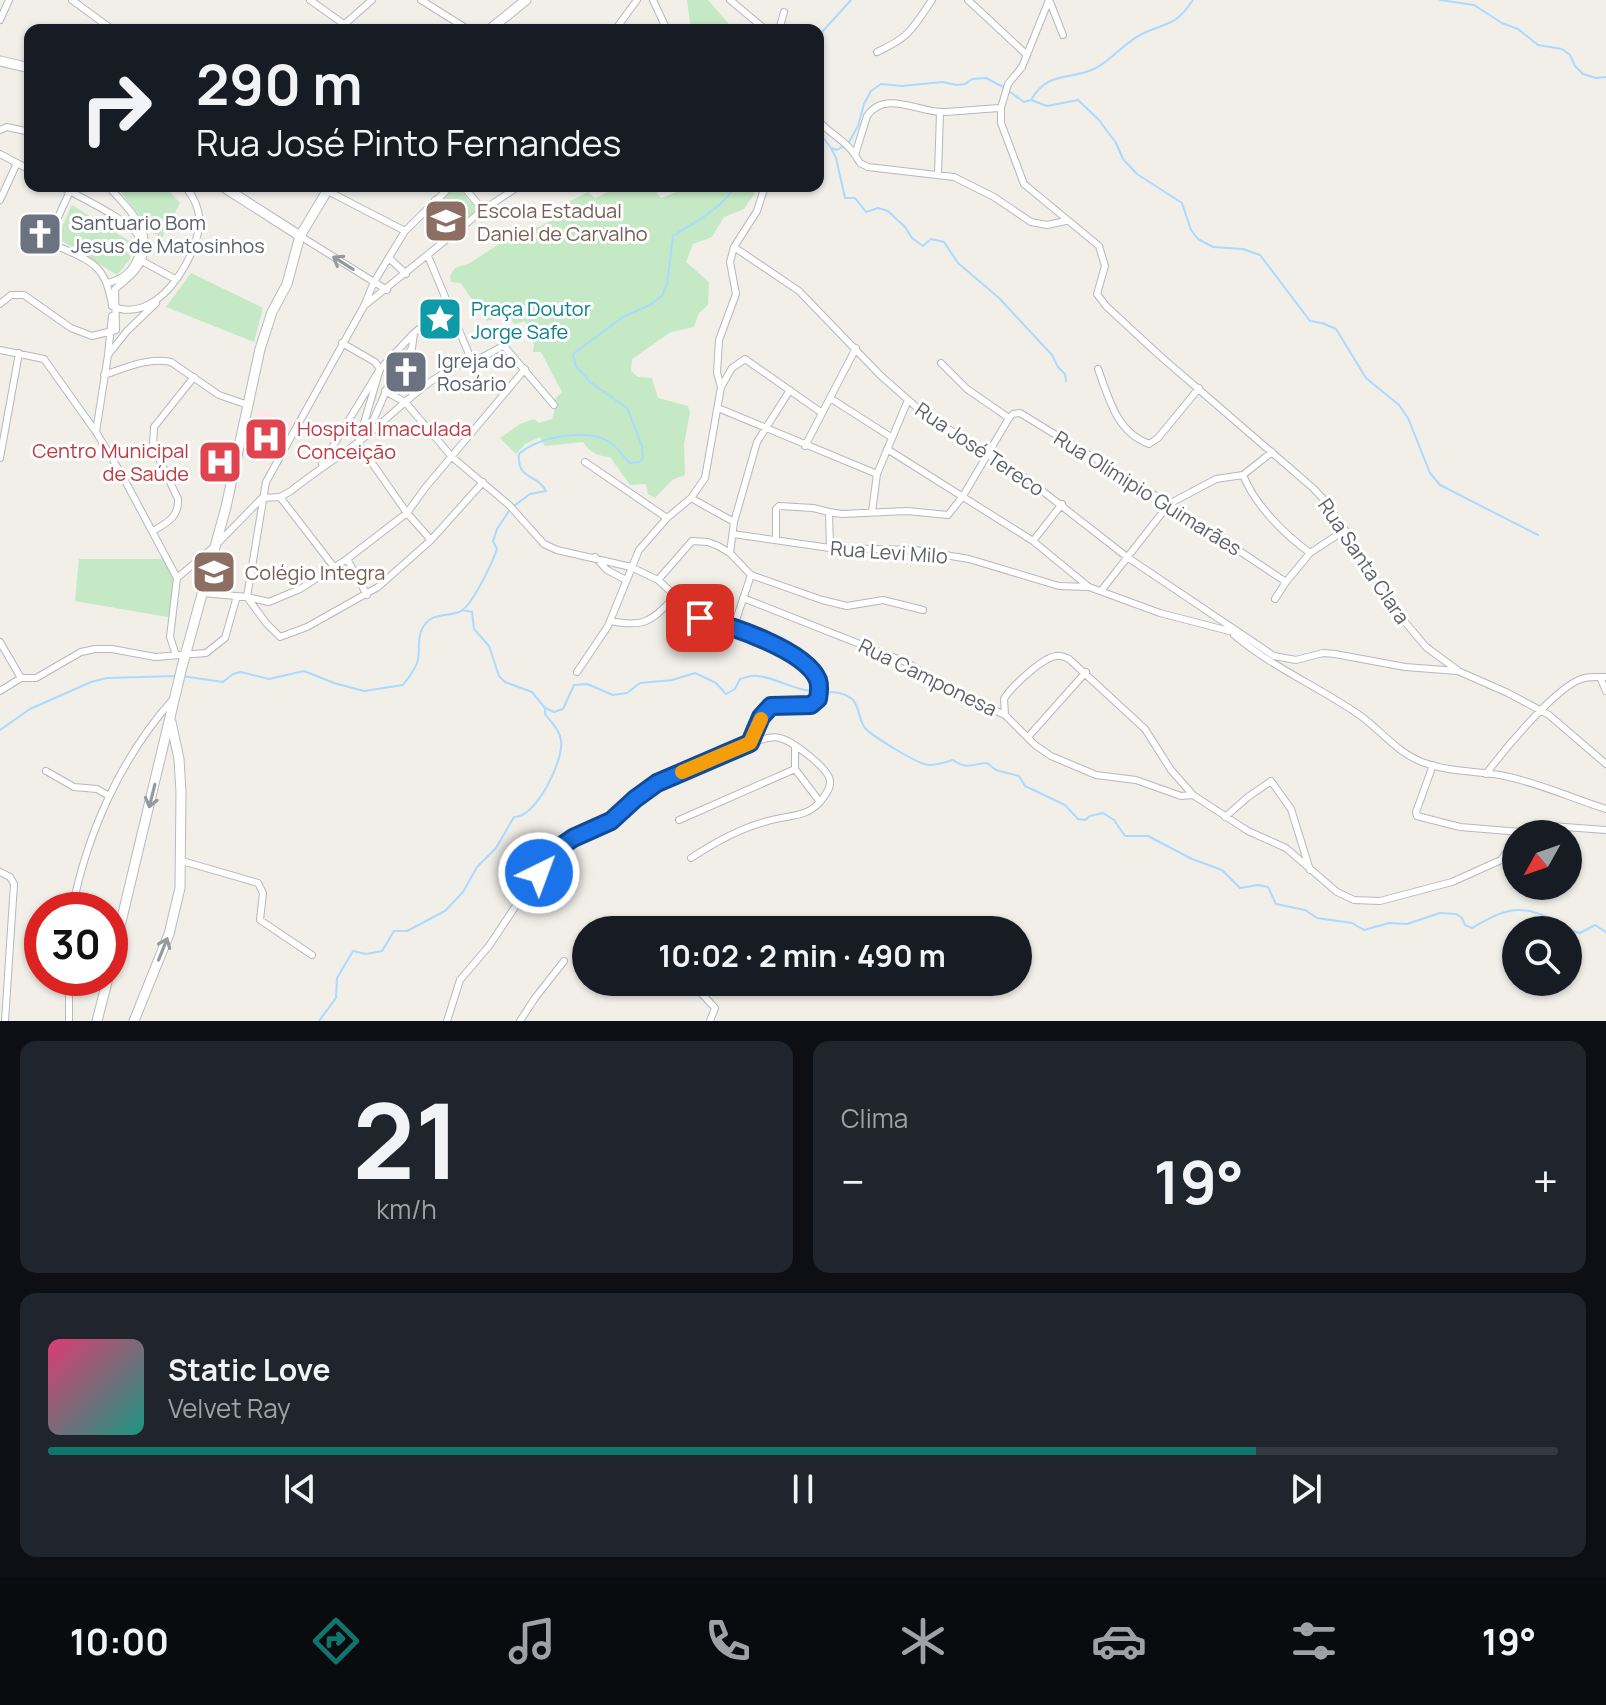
<!DOCTYPE html>
<html lang="pt">
<meta charset="utf-8">
<style>
:root{--surface:#171b24;--page:#20242c;--text:#f1f3f6;--muted:#9ea1a6;--line:#363941;--accent:#0f766e}
body{margin:0;font-family:Manrope,sans-serif;background:var(--page);color:var(--text);height:100vh;display:flex;flex-direction:column;font-size:30px;white-space:nowrap}
*{box-sizing:border-box;margin:0}
p{font-size:26px;color:var(--muted)}
.icon{flex:none;width:44px;height:44px;fill:none;stroke:currentColor;stroke-width:2;stroke-linecap:round;stroke-linejoin:round}
.map{position:relative;height:1021px;overflow:hidden}
.drawer{display:flex;flex-direction:column;gap:20px;padding:20px;background:#0d0f14;flex:1}
.drawer>*{flex:none}
.banner{position:absolute;left:24px;top:24px;width:800px;height:168px;border-radius:16px;box-shadow:0 2px 6px #0004;background:#171b24;color:var(--text);overflow:hidden}
.needle{width:52px;rotate:230deg}
.tools{position:absolute;left:1502px;top:820px;display:grid;gap:16px}
.tools a{display:grid;place-items:center;width:80px;height:80px;border-radius:50%;background:var(--surface);box-shadow:0 2px 6px #0004;font-size:40px}
.speed{position:absolute;left:24px;top:892px;display:flex;gap:16px;font-size:40px;font-weight:700;text-align:center}
.speed>*{display:grid;place-content:center;width:104px;height:104px;border-radius:50%;background:var(--surface);box-shadow:0 2px 6px #0004;line-height:1}
.speed .limit{border:12px solid #d22;background:#fff;color:#111}
.pin{position:absolute;display:grid;place-items:center;width:68px;height:68px;color:#fff;margin:-34px;border-radius:16px;box-shadow:0 4px 12px #0006}
.me{position:absolute;width:88px;margin:-44px;rotate:42deg;stroke-linejoin:round;filter:drop-shadow(0 0 6px #0008)}
.turn{display:flex;align-items:center;gap:28px;height:168px;padding:0 40px;font-size:36px}
.turn .icon{width:104px;height:104px;stroke-width:2.5}
.turn b{display:block;font-size:56px;line-height:68px}
.big{font-size:60px;font-weight:700;line-height:1.1}
.drawer .tile{flex:1;display:flex;flex-direction:column;justify-content:center;gap:12px;min-width:0;padding:0 28px;border-radius:16px;background:var(--page)}
.drawer .dial{align-items:center;gap:0}
.dial b{font-size:104px;line-height:1}
.song{display:flex;align-items:center;gap:24px}
.cover{width:96px;height:96px;border-radius:12px;background:linear-gradient(135deg,hsl(340 70% 55%),hsl(170 70% 35%))}
.played{height:8px;border-radius:4px;background:linear-gradient(90deg,var(--accent) 80%,var(--line) 80%)}
.keys{display:flex;justify-content:space-around;direction:ltr}
.heat{display:flex;justify-content:space-between;align-items:center;font-size:44px;direction:ltr}
.drawer .tiles{flex:1;display:grid;gap:20px;grid-template-columns:1fr 1fr}
.tile:last-child{grid-column:span 2}
.trip{position:absolute;left:572px;top:916px;width:460px;height:80px;border-radius:40px;background:var(--surface);box-shadow:0 2px 6px #0004;font-weight:700;line-height:80px;text-align:center}
.dock{display:flex;height:128px;justify-content:space-around;align-items:center;background:#090b0e;color:var(--muted)}
.dock .icon{width:56px;height:56px}
.dock .active{color:var(--accent)}
.dock b{font-size:36px;color:var(--text)}
.map>svg:first-child{display:block}
</style>
<div class="map">
<svg width="1606" height="1021" viewBox="0 0 1606 1021">
<rect width="100%" height="100%" fill="#f1efe8"/>
<path fill="#fce8e6" d="M 258,407 L 293,423 L 272,468 L 242,456 Z"/>
<path fill="#c5e8c5" d="M 687,0 L 708,0 L 734,30 L 691,30 Z
M 116,186 L 164,186 L 180,203 L 162,238 L 152,232 Z
M 457,186 L 477,210 L 460,224 L 441,201 Z
M 621,186 L 652,186 L 661,198 L 692,186 L 748,186 L 755,193 L 744,209 L 724,217 L 712,237 L 693,244 L 686,262 L 709,282 L 708,305 L 699,313 L 694,327 L 671,332 L 632,359 L 631,371 L 638,377 L 652,378 L 658,398 L 688,406 L 690,413 L 684,444 L 685,475 L 672,480 L 655,498 L 648,494 L 646,484 L 630,485 L 610,457 C 598,456 589,452 583,442 L 545,446 L 540,437 L 525,444 L 516,454 L 500,438 L 520,424 L 534,419 L 539,423 L 552,419 L 556,405 L 553,401 L 562,392 L 541,352 L 533,352 L 534,345 L 525,321 L 515,324 L 506,315 L 487,321 C 479,307 469,297 461,283 L 451,282 L 450,276 L 455,268 L 470,263 L 525,227 L 539,227 L 559,217 L 560,206 L 588,192 L 595,198 Z
M 72,205 L 131,242 L 130,259 L 117,275 L 57,238 Z
M 191,273 L 263,308 L 254,342 L 166,307 Z
M 79,559 L 164,559 L 175,582 L 168,617 L 75,601 Z"/>
<g fill="none" stroke-linecap="round" stroke-linejoin="round">
<path stroke="#aadaff" stroke-width="2" d="M 1440,0 L 1474,5 L 1502,23 L 1518,29 L 1538,45 L 1562,49 L 1570,55 L 1575,66 L 1583,74 L 1596,78 L 1606,77
M 818,45 L 823,31 L 851,0
M 1010,92 L 1024,102 L 1031,100 C 1048,70 1070,81 1096,68 C 1113,59 1125,42 1142,34 C 1168,21 1174,28 1193,0
M 1031,100 L 1047,106 L 1078,100 L 1099,120 L 1116,143 L 1123,159 L 1137,174 L 1182,203 L 1191,230 L 1198,239 L 1213,247 L 1243,249 L 1260,255 L 1310,321 L 1322,323 L 1336,329 L 1366,378 L 1399,405 L 1408,418 L 1430,473 L 1440,485 L 1538,535
M 818,131 L 831,148 L 837,150 L 844,146
M 849,142 L 858,126 L 864,104 L 871,91 L 881,84 L 902,86 L 942,82 L 957,85 L 965,84 L 972,79 L 986,78 L 1005,88
M 831,148 L 836,158 L 845,198 L 855,198 L 866,212 L 878,208 L 888,211 L 905,227 L 912,238 L 923,246 L 931,239 L 944,242 L 958,263 L 999,298 L 1052,355 L 1058,367 L 1065,374 L 1066,381
M 514,506 L 530,494 L 546,491 C 537,473 517,481 519,454 C 538,437 585,428 608,441 C 616,446 623,456 630,463 L 639,462 L 643,458 L 642,446 L 627,408 L 590,382 L 576,366 L 573,354 L 623,317 L 650,305 L 662,296 L 667,284 L 673,236 C 692,224 725,206 735,186
M 462,610 L 472,612 L 474,629 L 489,646 L 499,676 L 505,682 L 532,692 L 545,708 L 554,712 L 563,709 L 574,685 L 587,684 L 613,695 L 627,693 L 640,683 L 672,680 L 695,673 L 716,683 L 726,694 L 735,689 L 740,679 C 747,677 752,675 758,676 C 777,678 793,690 812,691 C 825,693 841,689 853,700 C 860,708 859,721 865,728 C 872,736 919,765 929,765 C 937,765 946,762 953,760 C 967,770 971,764 987,763 L 996,770 L 1019,776 L 1025,786 L 1065,805 L 1078,819 L 1085,820 L 1090,816 L 1103,813 L 1114,820 L 1125,836 L 1148,836 L 1192,859 L 1222,870 L 1240,888 L 1258,885 L 1268,887 L 1276,904 L 1305,910 L 1317,918 L 1352,923 L 1364,930 L 1389,923 L 1407,924 L 1440,913 L 1456,914 L 1462,918 L 1465,925 L 1472,928 C 1502,911 1517,902 1551,919 C 1561,924 1569,930 1580,933 L 1595,925 L 1606,932
M 182,676 L 223,682 L 233,674 L 241,672 L 269,679 L 304,671 L 334,683 L 364,691 L 403,685 C 408,678 417,668 418,659 C 420,649 417,639 422,629 C 431,612 445,617 459,612 C 472,607 492,563 497,549 L 493,541 L 497,529 L 509,511
M 0,730 L 30,709 L 91,682 L 107,678 L 176,676
M 319,1021 L 336,998 L 337,978 L 353,951 L 366,954 L 382,951 L 394,931 L 407,931 L 445,911 L 463,892 L 477,867 L 496,848 L 514,817 C 536,818 564,760 561,741 C 560,730 551,722 545,714 L 545,708"/>
<g stroke="#b5b8bc" stroke-width="8">
<path id="street" d="M 72,0 L 113,30
M 310,0 L 352,30
M 421,0 L 469,30
M 653,0 L 667,30
M 730,0 L 766,30
M 968,0 L 1027,55
M 1049,0 L 1022,67 L 1008,84 L 1001,108 L 1001,123 L 1024,184 L 1099,246 L 1105,266 L 1097,294 L 1106,306 L 1159,355 L 1313,488 L 1327,503 L 1366,561 L 1389,603 L 1426,647 L 1456,669
M 1050,2 L 1063,35
M 0,20 L 9,0
M 338,30 L 372,0
M 615,30 L 637,0
M 779,30 L 784,12
M 877,52 C 910,37 912,29 932,0
M 1001,108 C 982,109 963,111 944,112 C 919,113 885,89 867,116 L 855,155 L 860,163 L 868,167 L 954,177 L 994,197 L 1031,222 L 1047,225 L 1066,221
M 818,120 C 829,134 846,140 855,155
M 0,130 L 7,127 L 30,132
M 0,154 L 30,170
M 938,174 L 940,113
M 60,186 C 76,195 133,222 139,237 C 142,244 139,254 136,261 C 131,273 119,280 108,283
M 318,186 L 405,231
M 451,186 L 405,231 L 374,282 L 364,306 L 266,482 L 247,597 L 266,623 L 280,637 L 307,627 L 378,587 L 431,540 L 483,482
M 463,186 L 483,210
M 70,191 L 48,239 C 52,245 56,246 64,249 C 96,263 106,269 112,305
M 0,200 L 17,163
M 435,200 L 459,229
M 300,236 L 387,290
M 734,247 L 799,291 L 881,376 L 922,412 L 1027,479 L 1127,557 L 1274,656 L 1296,660 L 1323,653 L 1335,654 L 1405,667 L 1458,671 L 1508,693 L 1549,715 L 1606,764
M 428,256 L 471,359
M 389,258 L 406,274
M 140,260 L 175,279
M 0,304 L 11,295 L 24,295 L 71,328 L 92,336 L 116,330 L 115,289 C 123,282 133,275 138,267 C 159,234 128,209 108,186
M 112,306 C 155,326 194,263 199,227 C 201,212 194,197 185,186
M 364,306 L 483,210 L 519,186
M 342,343 L 375,362 L 380,369 L 358,443 L 407,513 L 431,540
M 0,350 L 44,359 L 96,432 L 122,475 L 177,578 L 170,637 L 176,655
M 108,355 L 112,316
M 941,363 L 967,389 L 1009,418
M 1098,369 C 1109,398 1116,432 1149,444 L 1158,438 L 1199,388
M 394,373 L 421,388
M 104,375 C 125,368 149,357 171,362 L 219,395 L 248,405
M 721,387 L 732,368 L 745,359 L 822,413
M 385,391 L 405,402 L 452,457 L 509,505 L 544,544 L 557,550 L 631,567 L 658,580 L 700,618 L 734,626 L 790,655 L 815,675 L 819,687 L 818,699 C 803,712 782,697 768,708 C 759,716 755,732 750,743 L 657,783 L 635,799 L 611,821 L 573,838 L 560,847 L 529,886 L 489,946 L 460,980 L 447,1021
M 830,398 L 891,437
M 718,408 L 877,474
M 1009,418 L 1013,414 L 1020,413 L 1169,504 L 1286,582 L 1310,553 L 1345,530
M 369,430 L 394,373 L 412,348 L 414,333
M 96,432 L 108,355 L 127,331 L 156,303
M 805,446 L 856,348
M 887,449 L 1033,541 L 1089,587 L 1160,613 L 1237,633
M 0,458 L 19,353
M 585,462 L 667,518
M 322,464 L 380,369 L 414,333 L 448,306
M 1243,475 C 1255,505 1284,534 1310,553
M 280,497 L 334,567
M 691,498 L 734,522
M 872,512 L 877,474 L 908,400
M 153,531 C 167,523 179,517 178,499 L 153,446 L 154,427 L 194,377
M 733,534 L 830,548 L 915,550 L 969,559 L 1059,586 L 1089,587
M 776,540 L 776,509 L 779,506 L 813,508 L 829,512
M 1033,541 L 1062,504
M 830,548 L 829,512 L 842,514 L 907,511 L 948,515 L 963,496 L 1009,418
M 730,553 L 734,522 L 757,442 L 790,390
M 595,557 L 607,570 L 626,580
M 347,559 L 367,595
M 177,578 L 215,546 L 262,498 L 280,497 L 291,491 C 312,474 334,460 356,444 C 396,414 428,372 477,359 C 486,357 495,349 504,346 L 554,405
M 658,580 L 692,541 L 708,542 L 718,546 L 730,553 L 751,575 L 822,600 L 847,606 L 883,600 L 923,610
M 1101,591 L 1169,504 L 1216,479 L 1243,475 L 1272,452
M 203,593 L 247,597 L 269,602 L 300,589 L 347,559 L 407,513 L 425,488 L 525,369
M 743,598 L 908,663 L 952,691 L 1005,715 L 1035,745 L 1051,756 L 1096,775 L 1136,780 L 1181,796 L 1193,795
M 1275,599 L 1286,582
M 610,621 C 645,628 651,621 675,597
M 734,626 L 751,575
M 1234,635 C 1272,667 1317,686 1358,714 C 1380,729 1396,752 1422,762 C 1448,772 1474,771 1500,775 C 1537,782 1571,798 1606,809
M 0,642 L 21,678
M 577,672 L 608,626 L 639,550 L 667,518 L 691,498 L 705,478 L 721,387 L 717,373 L 719,340 L 736,294 L 730,262 L 734,247 L 757,211 L 765,186
M 1600,677 L 1606,691
M 0,691 L 21,678 L 36,678 L 81,652 L 95,649 L 112,649 L 155,657 L 206,653 L 225,638 L 237,596
M 1005,715 L 1004,699 C 1011,687 1042,658 1056,656 C 1061,655 1065,657 1069,659 L 1145,729 L 1171,770 L 1193,795 L 1248,831 L 1286,848 L 1337,892 L 1354,900 L 1380,901 L 1452,882 L 1501,860 L 1516,839
M 1028,737 L 1086,672
M 795,747 L 795,769 L 820,802
M 1433,765 L 1416,812 L 1417,816 L 1460,827 L 1521,832
M 46,771 L 74,787 L 97,789 L 109,796
M 1486,774 C 1504,750 1554,689 1581,679 C 1588,676 1598,677 1606,677
M 1225,817 L 1248,797 L 1271,781 L 1291,809 L 1310,870
M 679,820 L 795,769
M 1520,834 L 1551,826 L 1606,830
M 691,858 C 715,842 740,828 768,821 C 787,815 805,818 819,803 C 824,797 831,789 830,781 C 829,768 792,741 780,738 C 771,735 759,741 750,743
M 182,861 L 258,883 L 263,893 L 260,920 L 312,955
M 0,872 L 10,877 L 14,884 L 5,1021
M 72,910 C 87,833 121,757 174,698
M 702,994 L 715,1008 L 710,1021
M 69,1021 L 69,978
M 520,1021 L 535,998 L 564,961"/>
</g>
<g stroke="#b6babf" stroke-width="11">
<path id="secondary" d="M 489,30 L 526,0
M 0,61 L 30,68
M 222,186 L 300,236
M 110,968 L 182,667 L 226,507 L 260,349 L 272,312 L 287,284 L 300,236 L 330,186
M 97,1021 L 108,978
M 134,1021 L 169,934 L 180,888 L 181,792 L 179,759 L 171,722"/>
</g>
<use href="#street" stroke="#fff" stroke-width="6"/>
<use href="#secondary" stroke="#fff" stroke-width="9"/>
</g>
<defs><path id="oneway-shaft" d="M-6 0H5M1.5-3L5.5 0L1.5 3" fill="none" stroke-width="1.6" stroke-linecap="round" stroke-linejoin="round" transform="scale(2)"/></defs>
<g stroke="#979a9d">
<use href="#oneway-shaft" transform="translate(343 263) rotate(-148)"/>
<use href="#oneway-shaft" transform="translate(152 796) rotate(104)"/>
<use href="#oneway-shaft" transform="translate(163 949) rotate(-68)"/>
</g>
<g fill="none" stroke-linecap="round" stroke-linejoin="round">
<g stroke="#114b97" stroke-width="20">
<path id="route" d="M 539,873 L 560,847 L 573,838 L 611,821 L 635,799 L 657,783 L 750,743 L 761,717 L 771,706 L 811,705 L 818,699 C 819,693 820,686 818,680 C 806,650 729,625 700,618"/>
</g>
<use href="#route" stroke="#1a73e8" stroke-width="14"/>
<path stroke="#f59e0b" stroke-width="14" d="M 682,772 L 750,743 L 761,719"/>
</g>
<defs>
<g id="school-square" transform="scale(2.3)"><rect x="-9" y="-9" width="18" height="18" rx="4" fill="#8d6e63" stroke="#fff"/><path d="M0-5L7-2L0 1L-7-2ZM-4 1L0 2.5L4 1V4Q0 6-4 4Z" fill="#fff"/></g>
<g id="church-square" transform="scale(2.3)"><rect x="-9" y="-9" width="18" height="18" rx="4" fill="#6b7280" stroke="#fff"/><path d="M-1.2-6h2.4v3.5h3.3v2.4h-3.3V6h-2.4V-.1h-3.3v-2.4h3.3Z" fill="#fff"/></g>
<g id="sight-square" transform="scale(2.3)"><rect x="-9" y="-9" width="18" height="18" rx="4" fill="#0f9aa8" stroke="#fff"/><path d="M0-6L1.8-2.2L6-1.7L2.9 1.2L3.7 5.4L0 3.3L-3.7 5.4L-2.9 1.2L-6-1.7L-1.8-2.2Z" fill="#fff"/></g>
<g id="hospital-square" transform="scale(2.3)"><rect x="-9" y="-9" width="18" height="18" rx="4" fill="#e0444e" stroke="#fff"/><path d="M-5-5h3v3.5h4V-5h3V5h-3V1.5h-4V5h-3Z" fill="#fff"/></g>
</defs>
<g fill-rule="evenodd">
<use href="#school-square" x="446" y="221"/>
<use href="#church-square" x="40" y="234"/>
<use href="#sight-square" x="440" y="319"/>
<use href="#church-square" x="406" y="372"/>
<use href="#hospital-square" x="266" y="439"/>
<use href="#hospital-square" x="220" y="462"/>
<use href="#school-square" x="214" y="572"/>
</g>
<g text-anchor="middle" dominant-baseline="central" stroke-width="6" stroke-linejoin="round" paint-order="stroke">
<g font-size="20" fill="#785e54" stroke="#fff" text-anchor="start">
<text x="477" y="210">Escola Estadual<tspan x="477" dy="23">Daniel de Carvalho</tspan></text>
<text x="245" y="572">Colégio Integra</text>
</g>
<g font-size="20" fill="#5b616d" stroke="#fff" text-anchor="start">
<text x="71" y="222">Santuario Bom<tspan x="71" dy="23">Jesus de Matosinhos</tspan></text>
<text x="437" y="360">Igreja do<tspan x="437" dy="23">Rosário</tspan></text>
</g>
<g font-size="20" fill="#0d838f" stroke="#fff" text-anchor="start">
<text x="471" y="308">Praça Doutor<tspan x="471" dy="23">Jorge Safe</tspan></text>
</g>
<g font-size="20" fill="#be3a42" stroke="#fff" text-anchor="start">
<text x="297" y="428">Hospital Imaculada<tspan x="297" dy="23">Conceição</tspan></text>
<text x="189" y="450" text-anchor="end">Centro Municipal<tspan x="189" dy="23">de Saúde</tspan></text>
</g>
<g font-size="20" fill="#5f6368" stroke="#fff">
<text transform="translate(980 449) rotate(34)">Rua José Tereco</text>
<text transform="translate(1148 493) rotate(32)">Rua Olímipio Guimarães</text>
<text transform="translate(889 552) rotate(4)">Rua Levi Milo</text>
<text transform="translate(1364 561) rotate(56)">Rua Santa Clara</text>
<text transform="translate(928 677) rotate(26)">Rua Camponesa</text>
</g>
</g>
</svg>
<div class="tools">
<a><svg class="needle" viewBox="-14 -14 28 28"><path d="M0-13l5 13h-10z" fill="#e53935"/><path d="M0 13l5-13h-10z" fill="#9ea1a6"/></svg></a>
<a><svg class="icon" aria-label="search" viewBox="0 0 24 24"><circle cx="10" cy="10" r="6"/><path d="M15 15l6 6"/></svg></a>
</div>
<div class="speed"><div class="limit">30</div></div>
<div class="pin" style="left:700px;top:618px;background:#d93025"><svg class="icon" aria-label="arrive" viewBox="0 0 24 24"><path d="M6 21V4h12l-3 4 3 4H6"/></svg></div>
<svg class="me" style="left:539px;top:873px" viewBox="-20 -20 40 40"><circle r="17" fill="#1a73e8" stroke="#fff" stroke-width="3"/><path d="M0-11L8 9 0 5-8 9z" fill="#fff"/></svg>
<div class="trip">10:02 · 2 min · 490 m</div>
<div class="banner">
<div class="turn"><svg class="icon" aria-label="right" viewBox="0 0 24 24"><path d="M7 20v-9h11M14 6l5 5-5 5"/></svg><div><b>290 m</b>Rua José Pinto Fernandes</div></div>
</div>
</div>
<section class="drawer">
<div class="tiles">
<div class="tile dial"><b>21</b><p>km/h</p></div>
<div class="tile"><p>Clima</p>
<div class="heat"><a>−</a><b class="big">19°</b><a>+</a></div>
</div>
<div class="tile">
<div class="song"><i class="cover"></i><div><b>Static Love</b><p>Velvet Ray</p></div></div>
<div class="played"></div>
<div class="keys"><svg class="icon" aria-label="previous" viewBox="0 0 24 24"><path d="M18 5L8 12l10 7zM5 5v14"/></svg><svg class="icon" aria-label="pause" viewBox="0 0 24 24"><path d="M8 5v14M16 5v14"/></svg><svg class="icon" aria-label="next" viewBox="0 0 24 24"><path d="M6 5l10 7-10 7zM19 5v14"/></svg></div>
</div>
</div>
</section>
<nav class="dock">
<b>10:00</b>
<svg class="icon active" aria-label="directions" viewBox="0 0 24 24"><path d="M12 3l9 9-9 9-9-9zM9 14v-3h6M13 9l2 2-2 2"/></svg>
<svg class="icon" aria-label="music" viewBox="0 0 24 24"><path d="M9 18V5l10-2v13"/><circle cx="6" cy="18" r="3"/><circle cx="16" cy="16" r="3"/></svg>
<svg class="icon" aria-label="phone" viewBox="0 0 24 24"><path d="M5 4h4l2 5-3 2q2 4 5 5l2-3 5 2v4C11 20 4 13 5 4z"/></svg>
<svg class="icon" aria-label="climate" viewBox="0 0 24 24"><path d="M12 3v18M4 7l16 10M4 17L20 7"/></svg>
<svg class="icon" aria-label="car" viewBox="0 0 24 24"><path d="M5 17H2v-5l4-1 3-4h7l3 4 3 1v5h-3M9 17h6M6 11h13"/><circle cx="7" cy="17" r="2"/><circle cx="17" cy="17" r="2"/></svg>
<svg class="icon" aria-label="filters" viewBox="0 0 24 24"><path d="M4 7h16M4 17h16"/><circle cx="9" cy="7" r="2"/><circle cx="15" cy="17" r="2"/></svg>
<b>19°</b>
</nav>
